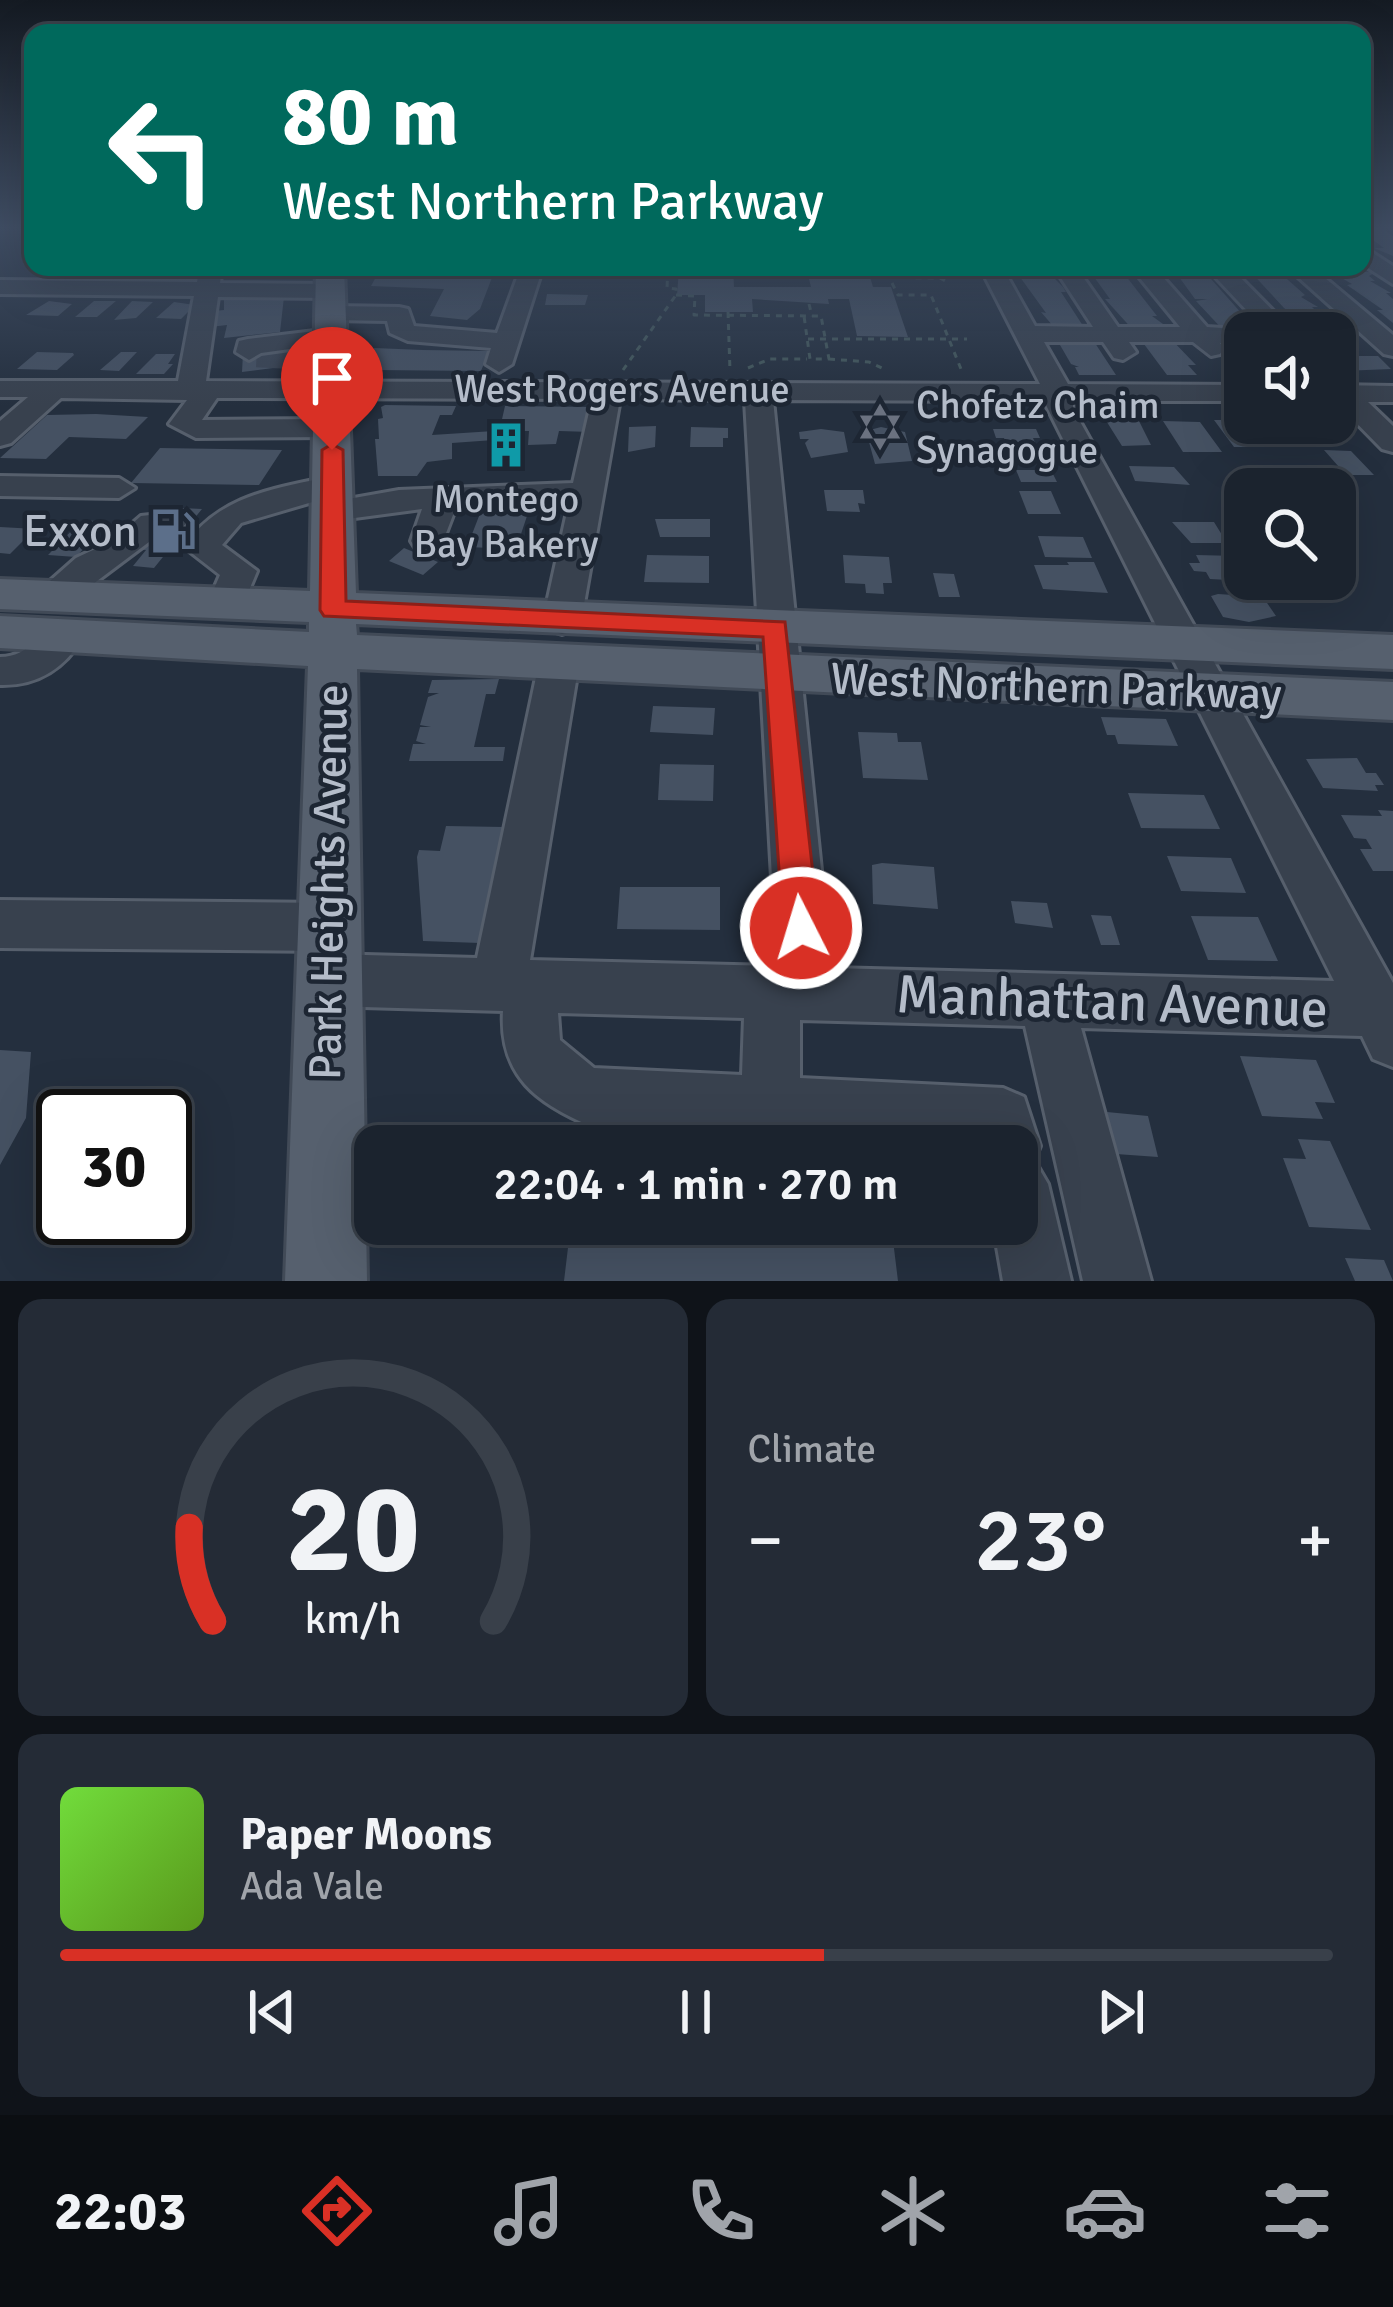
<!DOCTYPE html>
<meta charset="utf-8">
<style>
:root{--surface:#1b232e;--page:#242b36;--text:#f1f3f6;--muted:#a0a4aa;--line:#39404a;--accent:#d93025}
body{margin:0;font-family:Signika,sans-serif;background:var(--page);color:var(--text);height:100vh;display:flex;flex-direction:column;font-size:45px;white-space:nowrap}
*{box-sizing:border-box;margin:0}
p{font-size:39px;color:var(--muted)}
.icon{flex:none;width:66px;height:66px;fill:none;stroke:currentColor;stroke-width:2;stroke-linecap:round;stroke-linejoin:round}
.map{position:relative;height:1281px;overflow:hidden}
.panel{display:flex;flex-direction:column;gap:18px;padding:18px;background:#0f1319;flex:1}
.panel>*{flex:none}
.top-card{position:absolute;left:24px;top:24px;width:1347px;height:252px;border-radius:24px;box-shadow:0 12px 48px #0002,0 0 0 3px var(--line);background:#00695c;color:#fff;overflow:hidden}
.controls{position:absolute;left:1224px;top:312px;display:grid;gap:24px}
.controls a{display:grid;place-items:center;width:132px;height:132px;border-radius:24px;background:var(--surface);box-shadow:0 12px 48px #0002,0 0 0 3px var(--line);font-size:60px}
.speed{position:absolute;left:36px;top:1089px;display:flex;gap:24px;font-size:60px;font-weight:700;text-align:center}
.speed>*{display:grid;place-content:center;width:156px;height:156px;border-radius:50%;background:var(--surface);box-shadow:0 12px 48px #0002,0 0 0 3px var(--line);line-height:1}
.speed .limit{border:6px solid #111;border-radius:18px;background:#fff;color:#111}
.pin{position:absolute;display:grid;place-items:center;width:102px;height:102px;color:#fff;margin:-123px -51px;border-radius:50% 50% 50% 0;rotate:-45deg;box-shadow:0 0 12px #0007}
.pin .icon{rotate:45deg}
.me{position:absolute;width:132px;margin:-66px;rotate:355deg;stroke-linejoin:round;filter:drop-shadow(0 0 9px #0008)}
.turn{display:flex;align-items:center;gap:42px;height:252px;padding:0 60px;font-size:54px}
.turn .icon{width:156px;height:156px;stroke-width:2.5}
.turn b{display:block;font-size:84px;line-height:102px}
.big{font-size:90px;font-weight:600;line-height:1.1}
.panel .card{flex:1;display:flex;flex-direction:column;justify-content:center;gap:18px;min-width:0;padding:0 42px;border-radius:24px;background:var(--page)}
.panel .dial{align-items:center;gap:0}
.dial svg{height:312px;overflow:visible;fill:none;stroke:var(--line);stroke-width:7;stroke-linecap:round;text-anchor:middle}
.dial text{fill:var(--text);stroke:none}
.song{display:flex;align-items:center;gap:36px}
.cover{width:144px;height:144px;border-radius:18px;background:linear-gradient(135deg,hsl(100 70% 55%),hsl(90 70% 35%))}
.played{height:12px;border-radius:6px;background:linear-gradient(90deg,var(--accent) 60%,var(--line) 60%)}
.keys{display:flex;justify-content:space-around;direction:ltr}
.heat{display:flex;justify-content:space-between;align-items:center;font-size:66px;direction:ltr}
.panel .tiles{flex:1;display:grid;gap:18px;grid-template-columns:1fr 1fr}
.card:last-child{grid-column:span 2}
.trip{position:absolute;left:354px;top:1125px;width:684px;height:120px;border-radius:24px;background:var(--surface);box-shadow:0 12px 48px #0002,0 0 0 3px var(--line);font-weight:600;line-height:120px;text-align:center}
.dock{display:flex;height:192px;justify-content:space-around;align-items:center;background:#0b0e12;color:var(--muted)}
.dock .icon{width:84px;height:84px}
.dock .on{color:var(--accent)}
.dock b{font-size:54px;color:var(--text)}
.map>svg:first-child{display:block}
</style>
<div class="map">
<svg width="1393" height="1281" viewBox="0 0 1393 1281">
<rect width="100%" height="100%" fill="#242f3e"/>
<path fill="#455162" d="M 1362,227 L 1380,227 L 1393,236 L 1393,256 L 1374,248 L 1384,248 L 1362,232 Z
M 456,267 L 496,267 L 480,309 L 467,320 L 430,316 L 444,289 L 371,286 L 376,277 L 388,271 L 454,272 Z
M 855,267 L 867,267 L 873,287 L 891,287 L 908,337 L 857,336 L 849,299 L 828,299 L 829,304 L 752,299 L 753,312 L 705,312 L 705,295 L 677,295 L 679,269 L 733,269 L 734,287 L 811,287 L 808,275 L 858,279 Z
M 1015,270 L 1046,270 L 1063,287 L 1066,292 L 1061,292 L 1087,332 L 1051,332 L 1048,326 L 1053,326 L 1041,312 L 1046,313 Z
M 1089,270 L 1122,271 L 1157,316 L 1152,316 L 1163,324 L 1157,324 L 1165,333 L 1135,332 L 1105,299 L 1110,299 Z
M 1174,270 L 1203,270 L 1259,333 L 1225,332 L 1196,301 L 1208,299 L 1195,299 Z
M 1250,271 L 1279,272 L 1305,295 L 1301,297 L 1318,307 L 1312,307 L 1316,311 L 1349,335 L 1306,329 L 1300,323 L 1305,323 L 1284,308 Z
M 1336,271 L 1376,272 L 1369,276 L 1375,281 L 1370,281 L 1391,293 L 1386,293 L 1393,299 L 1393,323 L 1377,310 L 1383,310 L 1347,285 L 1352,284 L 1333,273 L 1339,273 Z
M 547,294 L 588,295 L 585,305 L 545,305 Z
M 224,297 L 284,297 L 280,332 L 224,338 L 227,325 L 210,327 L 214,311 L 224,310 Z
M 49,301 L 72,304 L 58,316 L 26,315 Z
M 94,301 L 116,301 L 97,317 L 75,317 Z
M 132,301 L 153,302 L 136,318 L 114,320 Z
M 174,302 L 195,305 L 181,319 L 156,318 Z
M 1138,336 L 1168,336 L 1196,365 L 1188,365 L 1197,375 L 1167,375 Z
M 1061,337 L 1091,337 L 1116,375 L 1079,375 L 1075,367 L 1079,367 L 1071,364 L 1060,345 L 1066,345 Z
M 297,346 L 296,365 L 242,372 L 243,353 Z
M 374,348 L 423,350 L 489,351 L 481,371 L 375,370 Z
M 37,352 L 73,353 L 74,355 L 57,370 L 17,369 Z
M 121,352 L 137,352 L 119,371 L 100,370 Z
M 156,354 L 175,354 L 168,364 L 173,364 L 164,374 L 136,374 Z
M 1335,356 L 1378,356 L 1391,369 L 1342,371 L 1335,368 Z
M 385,405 L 456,406 L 452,415 L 440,415 L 432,435 L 494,431 L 494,440 L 452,443 L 452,459 L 427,462 L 417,476 L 378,476 L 375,439 L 379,439 L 378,419 L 383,418 L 381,407 Z
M 505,406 L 595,407 L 591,432 L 559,431 L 556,444 L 528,445 L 529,431 L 519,431 L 515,450 L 495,450 Z
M 47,415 L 96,414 L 148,417 L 126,439 L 69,437 L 46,459 L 0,458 Z
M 1105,419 L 1138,419 L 1151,445 L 1122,446 Z
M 1214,420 L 1241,420 L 1262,447 L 1234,447 Z
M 1163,421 L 1200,422 L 1222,452 L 1183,452 Z
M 1298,423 L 1332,423 L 1344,436 L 1314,441 Z
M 656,426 L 655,447 L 628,452 L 629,427 Z
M 691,427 L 728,428 L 728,438 L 723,438 L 723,447 L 690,447 Z
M 881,427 L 905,432 L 912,461 L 875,464 L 866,431 Z
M 821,429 L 844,432 L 848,452 L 811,458 L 805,443 L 809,439 L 800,439 L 799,432 Z
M 993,429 L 1036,429 L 1040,438 L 1033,438 L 1041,456 L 1012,459 L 1004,438 L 996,438 Z
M 160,448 L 282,450 L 259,485 L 131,483 Z
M 1324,450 L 1351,451 L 1374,475 L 1346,475 Z
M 1129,466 L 1174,467 L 1190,485 L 1135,481 Z
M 1241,469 L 1291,470 L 1301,483 L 1250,482 Z
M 1016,470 L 1051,470 L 1057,482 L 1021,482 Z
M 824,490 L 863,490 L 865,504 L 858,503 L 860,512 L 827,511 Z
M 1019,491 L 1051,491 L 1061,514 L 1028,514 Z
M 182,508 L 202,509 L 154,568 L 133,566 L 146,550 L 86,546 L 76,557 L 48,555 L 82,520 L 109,522 L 94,538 L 153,542 Z
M 481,511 L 528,513 L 516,549 L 467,547 Z
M 655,519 L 710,519 L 710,537 L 660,537 Z
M 1172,522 L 1214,522 L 1227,543 L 1191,543 Z
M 0,527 L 18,528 L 35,529 L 10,554 L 0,553 Z
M 1038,536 L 1083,537 L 1092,558 L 1045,557 Z
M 404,548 L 438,562 L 423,575 L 389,561 Z
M 647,555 L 709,556 L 709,583 L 644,582 Z
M 843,555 L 889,557 L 892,583 L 883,583 L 884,594 L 866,593 L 865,584 L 845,583 Z
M 1196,555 L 1238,556 L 1245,562 L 1247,581 L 1210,579 L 1206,572 L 1194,571 L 1189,563 L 1200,563 Z
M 1067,562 L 1094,562 L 1108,593 L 1043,589 L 1034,565 L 1069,565 Z
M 933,573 L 954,574 L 960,597 L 939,597 Z
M 1218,594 L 1263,597 L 1276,616 L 1249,622 L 1223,617 L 1211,596 Z
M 499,679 L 495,694 L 486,694 L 474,747 L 505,747 L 503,761 L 409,761 L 413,744 L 426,744 L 416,741 L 420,727 L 431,727 L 420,725 L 428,697 L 439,693 L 428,693 L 432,680 Z
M 653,706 L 715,708 L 713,735 L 650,732 Z
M 1101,717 L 1166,719 L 1178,746 L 1118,744 L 1115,735 L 1107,735 Z
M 858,732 L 897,733 L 898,742 L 921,742 L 928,780 L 863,778 Z
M 1357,758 L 1366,773 L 1376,773 L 1384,785 L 1375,785 L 1378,791 L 1323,788 L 1306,759 Z
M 660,764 L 714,765 L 713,801 L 658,800 Z
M 1128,793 L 1204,795 L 1220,829 L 1141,828 Z
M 1378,810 L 1393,811 L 1393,871 L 1373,871 L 1360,849 L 1372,849 L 1366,839 L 1354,838 L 1341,815 L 1382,816 Z
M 446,826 L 504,827 L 480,943 L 423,941 L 417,857 L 419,850 L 440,851 Z
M 1167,856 L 1231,858 L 1246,893 L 1181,891 Z
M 882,863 L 934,867 L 938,909 L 873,904 L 872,865 Z
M 620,887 L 720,887 L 720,930 L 617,929 Z
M 1011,901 L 1047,903 L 1053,928 L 1015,923 Z
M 1091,915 L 1111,916 L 1120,945 L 1101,945 Z
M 1191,916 L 1258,917 L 1278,961 L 1208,960 Z
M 0,1050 L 31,1052 L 26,1118 L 0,1165 Z
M 1240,1056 L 1316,1060 L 1335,1103 L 1315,1102 L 1323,1119 L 1262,1116 Z
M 1107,1112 L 1148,1116 L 1158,1157 L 1116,1154 Z
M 1298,1139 L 1330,1141 L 1371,1230 L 1309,1227 L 1283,1158 L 1306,1159 Z
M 633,1224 L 891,1224 L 898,1281 L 564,1281 L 570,1231 L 632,1233 Z
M 1345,1258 L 1384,1260 L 1393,1281 L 1355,1281 Z"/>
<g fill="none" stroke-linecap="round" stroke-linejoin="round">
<path stroke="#3a4453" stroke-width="30" stroke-dasharray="30 15" stroke-linecap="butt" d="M 271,368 L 272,350"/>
<g stroke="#565f6c" stroke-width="6">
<path id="minor" d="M 1362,246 L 1393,266 L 1393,284 L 1362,264 Z
M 200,267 L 222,267 L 220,283 L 331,284 L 343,291 L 331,298 L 218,297 L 206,381 L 1040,384 L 980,267 L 1002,267 L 1035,326 L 1093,327 L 1054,267 L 1076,267 L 1118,327 L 1180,327 L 1131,267 L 1154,267 L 1207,327 L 1254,330 L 1256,333 L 1245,333 L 1245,343 L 1220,343 L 1224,348 L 1220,354 L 1211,356 L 1193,342 L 1129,342 L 1136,352 L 1123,360 L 1114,358 L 1103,342 L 1044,342 L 1068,384 L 1245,385 L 1245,401 L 1073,401 L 1073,409 L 1393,983 L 1393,1067 L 1373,1059 L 1362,1036 L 1081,1028 L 1151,1281 L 1083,1281 L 1025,1026 L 800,1020 L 800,1078 L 1003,1088 L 1024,1097 L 1040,1146 L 1034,1160 L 1048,1184 L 1071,1281 L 1003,1281 L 993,1224 L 1017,1224 L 1017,1146 L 593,1127 C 538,1104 499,1077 503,1011 L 328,1006 L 309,998 L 301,980 L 309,962 L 328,954 L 477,958 L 539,663 L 545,653 L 559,649 L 573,653 L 579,663 L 530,960 L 777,966 L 745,400 L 620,399 L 581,621 L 575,630 L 562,634 L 549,630 L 543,621 L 569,503 L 456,507 L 440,549 L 416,549 L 411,541 L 422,509 L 332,521 L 315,511 L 320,504 L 399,490 L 573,483 L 592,399 L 217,398 L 202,420 L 333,419 L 348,428 L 333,437 L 196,438 L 169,424 L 187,400 L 61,398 L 11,443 L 0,446 L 0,421 L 28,397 L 0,397 L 0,381 L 178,381 L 194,296 L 0,294 L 0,280 L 197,282 ZM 773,400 L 1044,401 L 1334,981 L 831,968 ZM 558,1013 L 744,1018 L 742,1075 L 594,1068 L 560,1040 Z
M 521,267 L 543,267 L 512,364 L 499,372 L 486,364 L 491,348 L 408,341 L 390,333 L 387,321 L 332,320 L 320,313 L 332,306 L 399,307 L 408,309 L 414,326 L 497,333 Z
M 1206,267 L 1230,267 L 1295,333 L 1268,333 Z
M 1287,267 L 1312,267 L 1393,335 L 1393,356 L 1384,354 Z
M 332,329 L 345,337 L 341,342 L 261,353 L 249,360 L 236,352 L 239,341 L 248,339 Z
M 1335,385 L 1393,386 L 1393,402 L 1368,402 L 1393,426 L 1393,452 L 1382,449 L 1335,401 Z
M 0,476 L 119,478 L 135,488 L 119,498 L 0,496 Z
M 332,476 L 343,479 L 348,486 L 343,493 L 241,523 L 222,545 L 257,571 L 239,614 L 226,617 L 213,614 L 207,605 L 220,575 L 184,547 C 219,495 274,489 332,476 Z
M 169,513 L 181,516 L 186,523 L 181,530 L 161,533 L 65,605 L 39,605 L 33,596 L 76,558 L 112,541 L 141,516 Z
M 65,623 L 79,627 L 84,636 C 65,668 38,686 0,685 L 0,657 C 31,657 38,630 65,623 Z
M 0,900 L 328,903 L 346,910 L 354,927 L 346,944 L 328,951 L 0,948 Z"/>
</g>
<g stroke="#414a57" stroke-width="6">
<path id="major" d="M 316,267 L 344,267 L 356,593 L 1393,635 L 1393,669 L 356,624 L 357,635 L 1393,682 L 1393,720 L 357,669 L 367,1281 L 285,1281 L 308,666 L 0,648 L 0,616 L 309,632 L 309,622 L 0,609 L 0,579 L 310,591 Z"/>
</g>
<path stroke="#44595c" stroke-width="3" stroke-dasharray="6 6" stroke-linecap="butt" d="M 739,267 L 806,271 L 805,267
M 808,268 L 832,268
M 871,272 L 873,277 L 940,278 L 949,283
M 892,283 L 898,295 L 931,295 L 961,369
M 676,295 L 695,296 L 694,315 L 821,316 L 829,359 L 810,359 L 804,316
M 809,304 L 812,316
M 728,312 L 730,371
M 808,339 L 967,339
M 829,359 L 869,362 L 882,368
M 748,368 L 770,359 L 807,359
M 623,370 L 676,295 L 676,289 L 667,288 L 668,267 L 739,268"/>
<use href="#minor" fill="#38414e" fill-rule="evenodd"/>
<use href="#major" fill="#56606e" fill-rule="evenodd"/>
</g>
<linearGradient id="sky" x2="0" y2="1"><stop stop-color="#141a22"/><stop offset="0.56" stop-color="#3f4d63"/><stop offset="1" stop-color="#3f4d63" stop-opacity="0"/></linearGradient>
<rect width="1393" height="406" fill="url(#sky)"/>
<path fill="#d93025" stroke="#8d1f18" stroke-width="3" d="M 332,444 L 343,450 L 346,601 L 785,622 L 819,928 L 813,939 L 801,944 L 788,939 L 783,928 L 763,637 L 324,616 L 320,610 L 322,450 Z"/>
<defs>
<g id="synagogue-bare" transform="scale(3.6)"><path d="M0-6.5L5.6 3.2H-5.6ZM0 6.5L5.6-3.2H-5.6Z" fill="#6b7280" stroke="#1d2633" stroke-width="2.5" paint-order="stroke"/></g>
<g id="building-bare" transform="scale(3.6)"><path d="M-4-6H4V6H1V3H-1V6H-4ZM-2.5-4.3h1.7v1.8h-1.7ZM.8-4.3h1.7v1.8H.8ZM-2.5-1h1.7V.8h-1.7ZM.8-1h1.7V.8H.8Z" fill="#0f9aa8" stroke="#1d2633" stroke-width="2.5" paint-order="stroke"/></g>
<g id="fuel-bare" transform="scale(3.6)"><path d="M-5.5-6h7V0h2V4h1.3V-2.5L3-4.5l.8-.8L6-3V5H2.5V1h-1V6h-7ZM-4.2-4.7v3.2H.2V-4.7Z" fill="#5c6f8a" stroke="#1d2633" stroke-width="2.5" paint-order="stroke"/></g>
</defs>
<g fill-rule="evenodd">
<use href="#synagogue-bare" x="880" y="427"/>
<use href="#building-bare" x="506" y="445"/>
<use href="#fuel-bare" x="173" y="531"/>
</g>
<g text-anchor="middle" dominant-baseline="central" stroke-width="9" stroke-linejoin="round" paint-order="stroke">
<g font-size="39" fill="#b4bcc9" stroke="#1d2633">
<text x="622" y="389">West Rogers Avenue</text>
</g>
<g font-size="39" fill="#b4bcc9" stroke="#1d2633" text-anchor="start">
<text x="916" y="405">Chofetz Chaim<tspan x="916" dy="45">Synagogue</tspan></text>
<text x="506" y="499" text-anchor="middle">Montego<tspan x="506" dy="45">Bay Bakery</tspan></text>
</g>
<g font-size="45" fill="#b4bcc9" stroke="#1d2633" text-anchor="end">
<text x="137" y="531">Exxon</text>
</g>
<g font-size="45" fill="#b4bcc9" stroke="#1d2633">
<text transform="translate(1056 687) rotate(2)">West Northern Parkway</text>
<text transform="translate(329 882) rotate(-89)">Park Heights Avenue</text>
</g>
<g font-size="54" fill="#b4bcc9" stroke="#1d2633">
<text transform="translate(1112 1002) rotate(2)">Manhattan Avenue</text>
</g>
</g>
</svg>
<div class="controls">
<a><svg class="icon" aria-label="sound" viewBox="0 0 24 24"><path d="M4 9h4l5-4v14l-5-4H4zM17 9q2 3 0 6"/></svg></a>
<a><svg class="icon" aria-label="search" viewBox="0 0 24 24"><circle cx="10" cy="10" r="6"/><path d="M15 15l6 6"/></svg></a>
</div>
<div class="speed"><div class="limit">30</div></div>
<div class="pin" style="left:332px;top:450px;background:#d93025"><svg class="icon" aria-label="arrive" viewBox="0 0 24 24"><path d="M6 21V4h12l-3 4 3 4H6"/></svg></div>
<svg class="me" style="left:801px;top:928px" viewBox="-20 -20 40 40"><circle r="17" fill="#d93025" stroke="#fff" stroke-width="3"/><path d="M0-11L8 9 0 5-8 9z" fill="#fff"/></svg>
<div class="trip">22:04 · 1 min · 270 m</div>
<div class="top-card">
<div class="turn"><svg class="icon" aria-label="left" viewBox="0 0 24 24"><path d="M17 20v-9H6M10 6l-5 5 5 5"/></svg><div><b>80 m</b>West Northern Parkway</div></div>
</div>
</div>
<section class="panel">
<div class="tiles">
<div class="card dial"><svg viewBox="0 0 100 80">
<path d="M14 69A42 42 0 1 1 86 69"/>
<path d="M14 69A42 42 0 0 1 8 45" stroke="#d93025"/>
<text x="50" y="56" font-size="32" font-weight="700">20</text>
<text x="50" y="72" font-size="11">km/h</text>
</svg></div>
<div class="card"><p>Climate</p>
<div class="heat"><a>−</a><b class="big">23°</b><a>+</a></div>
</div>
<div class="card">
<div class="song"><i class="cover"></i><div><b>Paper Moons</b><p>Ada Vale</p></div></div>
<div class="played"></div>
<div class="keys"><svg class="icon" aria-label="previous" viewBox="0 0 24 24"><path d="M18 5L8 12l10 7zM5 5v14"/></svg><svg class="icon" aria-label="pause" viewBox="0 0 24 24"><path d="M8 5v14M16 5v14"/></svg><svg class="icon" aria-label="next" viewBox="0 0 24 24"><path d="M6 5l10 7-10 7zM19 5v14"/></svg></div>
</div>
</div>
</section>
<nav class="dock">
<b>22:03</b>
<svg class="icon on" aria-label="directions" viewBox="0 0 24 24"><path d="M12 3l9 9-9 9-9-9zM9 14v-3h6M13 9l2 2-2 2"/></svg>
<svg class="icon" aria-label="music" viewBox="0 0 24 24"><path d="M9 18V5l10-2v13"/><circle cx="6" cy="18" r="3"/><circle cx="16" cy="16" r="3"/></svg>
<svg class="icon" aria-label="phone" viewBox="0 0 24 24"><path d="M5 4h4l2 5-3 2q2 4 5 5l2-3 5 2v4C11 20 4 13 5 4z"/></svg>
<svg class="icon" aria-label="climate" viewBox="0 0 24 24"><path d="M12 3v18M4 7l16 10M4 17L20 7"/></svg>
<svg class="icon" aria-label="car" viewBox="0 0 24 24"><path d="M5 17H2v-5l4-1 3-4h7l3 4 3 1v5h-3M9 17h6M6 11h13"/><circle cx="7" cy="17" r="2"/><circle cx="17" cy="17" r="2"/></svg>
<svg class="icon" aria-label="filters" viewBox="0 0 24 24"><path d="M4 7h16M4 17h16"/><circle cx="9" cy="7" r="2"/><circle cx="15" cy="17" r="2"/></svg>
</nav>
